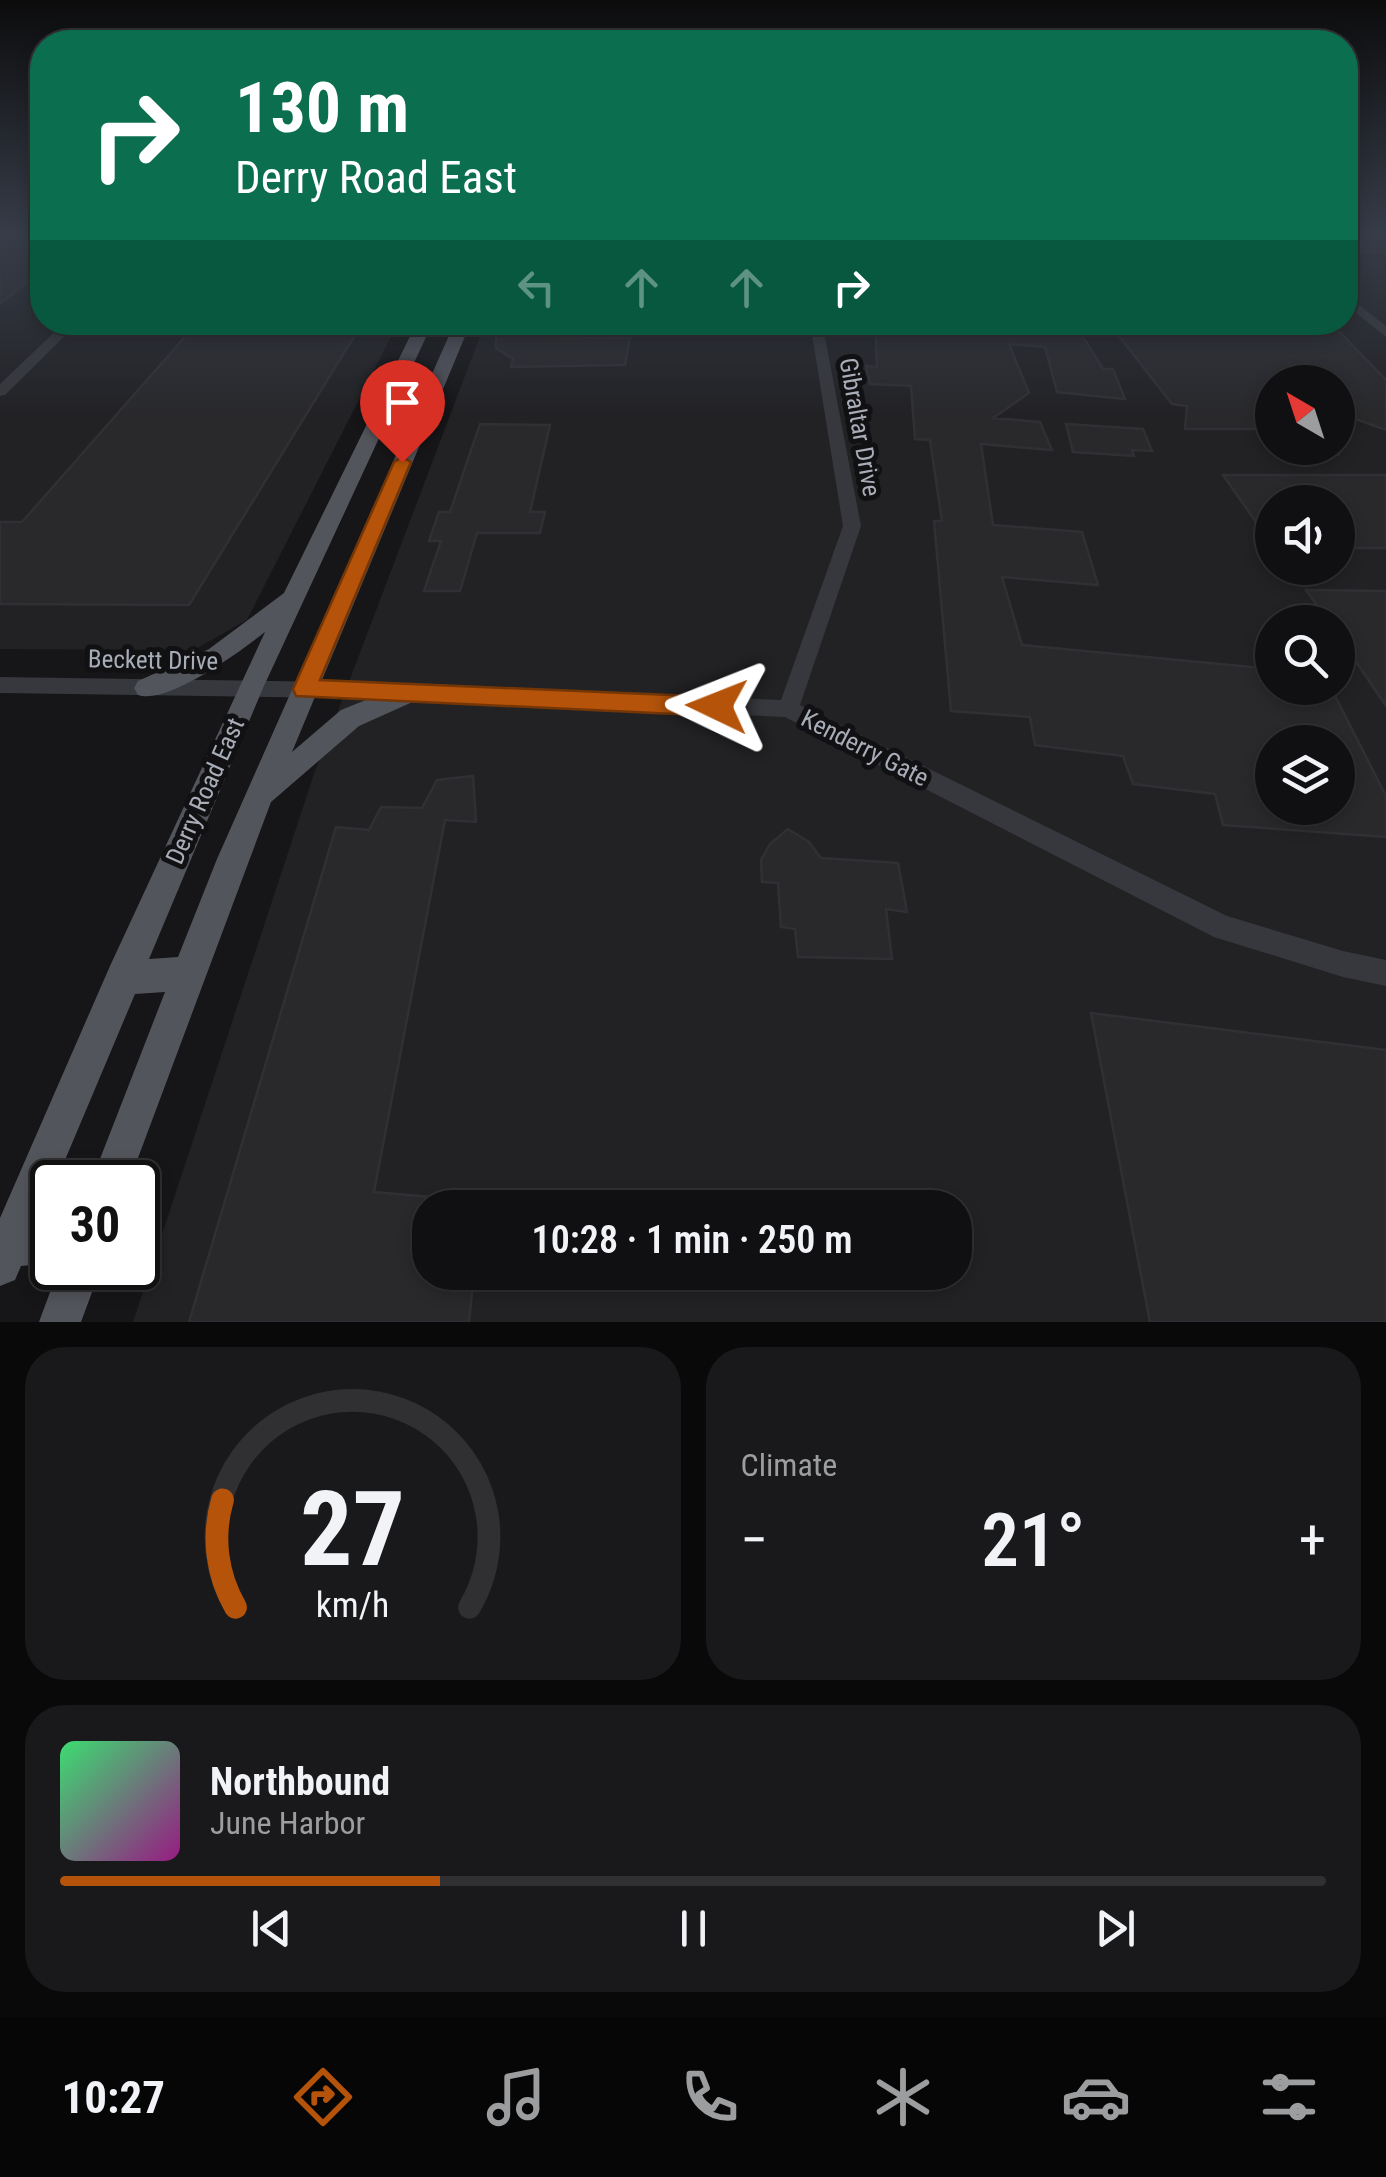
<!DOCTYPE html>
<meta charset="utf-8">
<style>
:root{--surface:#101012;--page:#19191b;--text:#f1f3f6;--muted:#9c9d9f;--line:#303032;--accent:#b45309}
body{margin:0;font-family:"Roboto Condensed",sans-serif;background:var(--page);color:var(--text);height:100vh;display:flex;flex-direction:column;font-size:38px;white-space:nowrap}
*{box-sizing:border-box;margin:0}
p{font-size:32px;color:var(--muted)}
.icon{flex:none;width:55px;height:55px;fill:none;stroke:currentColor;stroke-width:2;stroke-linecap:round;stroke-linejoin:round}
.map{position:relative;height:1322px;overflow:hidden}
.side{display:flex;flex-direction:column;gap:25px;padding:25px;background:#09090a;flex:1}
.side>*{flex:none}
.hud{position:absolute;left:30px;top:30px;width:1328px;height:305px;border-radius:40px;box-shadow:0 5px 15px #0003,0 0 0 2px var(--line);background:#0b6e4f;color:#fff;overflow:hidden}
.needle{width:65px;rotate:321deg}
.fabs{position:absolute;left:1255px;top:365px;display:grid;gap:20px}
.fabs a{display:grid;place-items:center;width:100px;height:100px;border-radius:50%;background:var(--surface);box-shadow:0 5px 15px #0003,0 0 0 2px var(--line);font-size:50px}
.speed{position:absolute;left:30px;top:1160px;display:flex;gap:20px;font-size:50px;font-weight:700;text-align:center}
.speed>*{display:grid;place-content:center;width:130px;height:130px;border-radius:50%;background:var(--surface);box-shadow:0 5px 15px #0003,0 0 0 2px var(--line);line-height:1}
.speed .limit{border:5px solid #111;border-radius:15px;background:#fff;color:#111}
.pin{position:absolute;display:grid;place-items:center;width:85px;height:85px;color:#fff;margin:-102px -42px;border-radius:50% 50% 50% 0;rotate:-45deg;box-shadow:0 0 10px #0007}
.pin .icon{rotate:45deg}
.me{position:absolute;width:110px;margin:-55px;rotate:272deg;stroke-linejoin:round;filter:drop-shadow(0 0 8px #0008)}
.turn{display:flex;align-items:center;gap:35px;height:210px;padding:0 40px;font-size:45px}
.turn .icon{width:130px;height:130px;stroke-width:2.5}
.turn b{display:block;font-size:70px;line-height:85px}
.lanes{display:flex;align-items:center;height:95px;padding:0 40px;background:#0003;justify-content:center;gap:50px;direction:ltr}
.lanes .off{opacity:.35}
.big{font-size:75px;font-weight:600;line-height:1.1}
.side .card{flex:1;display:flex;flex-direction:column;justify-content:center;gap:15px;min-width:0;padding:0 35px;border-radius:40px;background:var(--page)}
.side .dial{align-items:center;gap:0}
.dial svg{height:260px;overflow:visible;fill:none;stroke:var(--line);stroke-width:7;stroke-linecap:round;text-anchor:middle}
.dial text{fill:var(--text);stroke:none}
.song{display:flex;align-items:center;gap:30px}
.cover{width:120px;height:120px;border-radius:15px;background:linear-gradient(135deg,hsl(140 70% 55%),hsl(310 70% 35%))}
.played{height:10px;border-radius:5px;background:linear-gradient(90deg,var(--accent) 30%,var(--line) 30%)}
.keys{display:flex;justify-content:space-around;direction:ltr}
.heat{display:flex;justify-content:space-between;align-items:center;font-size:55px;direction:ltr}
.side .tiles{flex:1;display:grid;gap:25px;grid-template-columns:1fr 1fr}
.card:last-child{grid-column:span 2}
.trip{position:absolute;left:412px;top:1190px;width:560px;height:100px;border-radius:40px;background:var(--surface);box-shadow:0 5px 15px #0003,0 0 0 2px var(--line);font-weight:600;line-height:100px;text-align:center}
.tabs{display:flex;height:160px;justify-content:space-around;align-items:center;background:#060607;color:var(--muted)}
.tabs .icon{width:70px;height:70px}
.tabs .current{color:var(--accent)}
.tabs b{font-size:45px;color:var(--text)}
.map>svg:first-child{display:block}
</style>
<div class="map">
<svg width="1386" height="1322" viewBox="0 0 1386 1322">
<rect width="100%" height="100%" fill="#161618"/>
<path fill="#222225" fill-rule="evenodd" d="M 0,231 L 42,231 L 42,322 L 398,323 L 247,620 L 194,650 L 0,649 Z
M 1345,231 L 1386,231 L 1386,1322 L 133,1322 L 314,774 L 485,323 L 1345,322 ZM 1272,382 L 1338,382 L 1338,448 L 1272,448 ZM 1272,502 L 1338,502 L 1338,568 L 1272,568 ZM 1272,622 L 1338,622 L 1338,688 L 1272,688 ZM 1272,742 L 1338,742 L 1338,808 L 1272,808 ZM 430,1208 L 955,1208 L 955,1272 L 430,1272 Z"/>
<path fill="#29292c" stroke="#303034" stroke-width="2.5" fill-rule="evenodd" d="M 0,231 L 42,231 L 42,270 L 0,304 Z
M 1345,231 L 1386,231 L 1386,252 L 1345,252 Z
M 198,322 L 363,322 L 189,605 L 0,604 L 0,522 L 22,522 Z
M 875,322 L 937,322 L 1069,330 L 1082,335 L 1103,369 L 1113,369 L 1125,399 L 1057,392 L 1045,347 L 1009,344 L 1029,393 L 993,418 L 1040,422 L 1052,450 L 981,444 L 993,525 L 1082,532 L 1098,585 L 1002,577 L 1022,645 L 1272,669 L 1272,688 L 1331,688 L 1386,796 L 1386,837 L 1223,825 L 1215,794 L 1133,784 L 1123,756 L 1035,745 L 1030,717 L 951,711 L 934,521 L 942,521 L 930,440 L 915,439 L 911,386 L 870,384 L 866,366 L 877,367 ZM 1272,742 L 1338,742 L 1338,808 L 1272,808 Z
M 1108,322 L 1140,322 L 1147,332 L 1303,330 L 1297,322 L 1330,322 L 1386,380 L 1386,430 L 1353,418 L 1338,456 L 1338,376 L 1272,377 L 1272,429 L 1185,429 L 1187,406 L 1172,404 Z
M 496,328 L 522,328 L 523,335 L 630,338 L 625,365 L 511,367 L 513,359 L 496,348 Z
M 480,424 L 550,425 L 530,512 L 545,512 L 540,533 L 477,533 L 460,591 L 424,591 L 441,541 L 429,541 L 439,512 L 450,512 Z
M 1066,424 L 1143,429 L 1152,451 L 1132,450 L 1134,456 L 1073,452 Z
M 1223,475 L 1386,475 L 1386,548 L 1338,548 L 1338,502 L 1272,502 L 1272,545 Z
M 1306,590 L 1386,591 L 1386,706 L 1338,635 L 1338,622 L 1329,622 Z
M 473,776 L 476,822 L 445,820 L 374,1192 L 430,1197 L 430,1272 L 474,1272 L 469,1322 L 189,1322 L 336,827 L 369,830 L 381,807 L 422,808 L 437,780 Z
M 788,829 L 809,842 L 821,858 L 898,863 L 907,912 L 886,909 L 892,959 L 798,957 L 795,929 L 781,927 L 778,883 L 762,882 L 761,860 L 770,844 Z
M 1091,1013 L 1386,1050 L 1386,1322 L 1150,1322 Z"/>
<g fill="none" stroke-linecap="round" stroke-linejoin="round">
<path fill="#37383d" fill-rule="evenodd" d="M 1345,294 L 1386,326 L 1386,337 L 1345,304 Z
M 65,322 L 79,322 L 5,395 L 0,396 L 0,384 Z
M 810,322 L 822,322 L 861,526 L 800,705 L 1227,916 L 1343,951 L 1386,960 L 1386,986 L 1343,977 L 1214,937 L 785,717 L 335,698 L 0,693 L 0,677 L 335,682 L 781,700 L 843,526 Z"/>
<path fill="#53555c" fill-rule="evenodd" d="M 417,322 L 433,322 L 263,688 L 149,959 L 178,957 L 217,859 L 455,322 L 471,322 L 292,752 L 341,710 L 408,683 L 417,686 L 421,693 L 417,700 L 359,726 L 271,802 L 129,1182 L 91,1182 L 165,992 L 135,994 L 38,1224 L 52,1223 L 52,1263 L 21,1266 L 15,1280 L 0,1286 L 0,1218 L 110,966 L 265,632 C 241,651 168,705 138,695 L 134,688 L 138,681 L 209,649 L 284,593 Z
M 59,1268 L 101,1268 L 81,1322 L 39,1322 Z"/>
</g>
<linearGradient id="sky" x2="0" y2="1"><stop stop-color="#0c0c0d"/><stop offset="0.56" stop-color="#363c48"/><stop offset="1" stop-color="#363c48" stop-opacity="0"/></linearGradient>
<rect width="1386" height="416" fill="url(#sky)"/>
<path fill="#b45309" stroke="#753606" stroke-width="2.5" d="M 402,457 L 411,462 L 320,680 L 717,697 L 726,699 L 729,706 L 726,713 L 717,716 L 296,696 L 293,689 L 394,462 Z"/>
<g text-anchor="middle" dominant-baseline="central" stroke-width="10" stroke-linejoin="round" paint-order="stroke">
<g font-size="25" fill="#a8adb8" stroke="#111113">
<text transform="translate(860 427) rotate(80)">Gibraltar Drive</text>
<text transform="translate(153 660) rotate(1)">Beckett Drive</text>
<text transform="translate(865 748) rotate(27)">Kenderry Gate</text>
<text transform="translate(205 791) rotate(-66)">Derry Road East</text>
</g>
</g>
</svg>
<div class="fabs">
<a><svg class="needle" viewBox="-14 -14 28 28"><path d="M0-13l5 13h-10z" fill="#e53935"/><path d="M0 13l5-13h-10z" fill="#9c9d9f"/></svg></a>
<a><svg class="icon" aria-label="sound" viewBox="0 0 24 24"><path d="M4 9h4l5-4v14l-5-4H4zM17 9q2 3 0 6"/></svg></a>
<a><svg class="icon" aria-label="search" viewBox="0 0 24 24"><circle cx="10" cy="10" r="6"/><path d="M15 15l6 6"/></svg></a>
<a><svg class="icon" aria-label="layers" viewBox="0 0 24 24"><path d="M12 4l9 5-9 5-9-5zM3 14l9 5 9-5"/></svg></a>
</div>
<div class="speed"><div class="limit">30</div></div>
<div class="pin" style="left:402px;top:462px;background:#d93025"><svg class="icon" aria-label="arrive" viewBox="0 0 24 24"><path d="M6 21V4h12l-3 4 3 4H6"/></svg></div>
<svg class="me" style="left:717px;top:706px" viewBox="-20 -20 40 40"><path d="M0-17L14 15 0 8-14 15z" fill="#b45309" stroke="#fff" stroke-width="4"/></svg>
<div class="trip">10:28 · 1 min · 250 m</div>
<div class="hud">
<div class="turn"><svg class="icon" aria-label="right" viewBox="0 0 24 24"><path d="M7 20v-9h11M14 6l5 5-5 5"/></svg><div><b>130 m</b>Derry Road East</div></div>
<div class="lanes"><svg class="icon off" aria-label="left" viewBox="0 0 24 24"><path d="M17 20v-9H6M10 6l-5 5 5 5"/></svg><svg class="icon off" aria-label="ahead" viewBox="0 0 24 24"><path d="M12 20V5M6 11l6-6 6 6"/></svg><svg class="icon off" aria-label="ahead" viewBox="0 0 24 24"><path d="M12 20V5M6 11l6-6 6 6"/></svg><svg class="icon" aria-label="right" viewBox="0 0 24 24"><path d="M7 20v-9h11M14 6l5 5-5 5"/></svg></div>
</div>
</div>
<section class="side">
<div class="tiles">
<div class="card dial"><svg viewBox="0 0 100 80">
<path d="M14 69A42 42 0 1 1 86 69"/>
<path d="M14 69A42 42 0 0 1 10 36" stroke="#b45309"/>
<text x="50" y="56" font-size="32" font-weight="700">27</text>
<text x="50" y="72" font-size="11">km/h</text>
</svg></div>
<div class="card"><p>Climate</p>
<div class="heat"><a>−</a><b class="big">21°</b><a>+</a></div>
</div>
<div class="card">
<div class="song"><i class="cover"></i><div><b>Northbound</b><p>June Harbor</p></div></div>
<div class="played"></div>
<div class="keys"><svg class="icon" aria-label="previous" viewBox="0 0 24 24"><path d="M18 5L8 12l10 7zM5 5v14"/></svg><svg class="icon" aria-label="pause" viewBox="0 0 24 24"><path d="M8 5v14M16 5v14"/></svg><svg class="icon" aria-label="next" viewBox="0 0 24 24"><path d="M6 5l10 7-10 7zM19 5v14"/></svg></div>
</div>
</div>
</section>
<nav class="tabs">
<b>10:27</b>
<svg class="icon current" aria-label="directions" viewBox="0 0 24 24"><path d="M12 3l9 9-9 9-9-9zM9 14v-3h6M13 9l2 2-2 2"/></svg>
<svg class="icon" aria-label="music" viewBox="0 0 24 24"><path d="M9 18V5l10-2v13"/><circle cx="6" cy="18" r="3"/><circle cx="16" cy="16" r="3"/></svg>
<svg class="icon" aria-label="phone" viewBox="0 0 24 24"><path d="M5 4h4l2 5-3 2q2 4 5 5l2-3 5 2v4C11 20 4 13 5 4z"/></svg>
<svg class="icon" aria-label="climate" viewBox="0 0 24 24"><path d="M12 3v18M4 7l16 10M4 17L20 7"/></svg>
<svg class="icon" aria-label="car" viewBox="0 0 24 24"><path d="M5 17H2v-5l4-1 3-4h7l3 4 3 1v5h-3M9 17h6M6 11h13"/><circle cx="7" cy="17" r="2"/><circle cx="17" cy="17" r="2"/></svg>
<svg class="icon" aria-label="filters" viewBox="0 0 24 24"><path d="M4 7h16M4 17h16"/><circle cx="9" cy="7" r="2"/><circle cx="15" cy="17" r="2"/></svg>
</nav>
